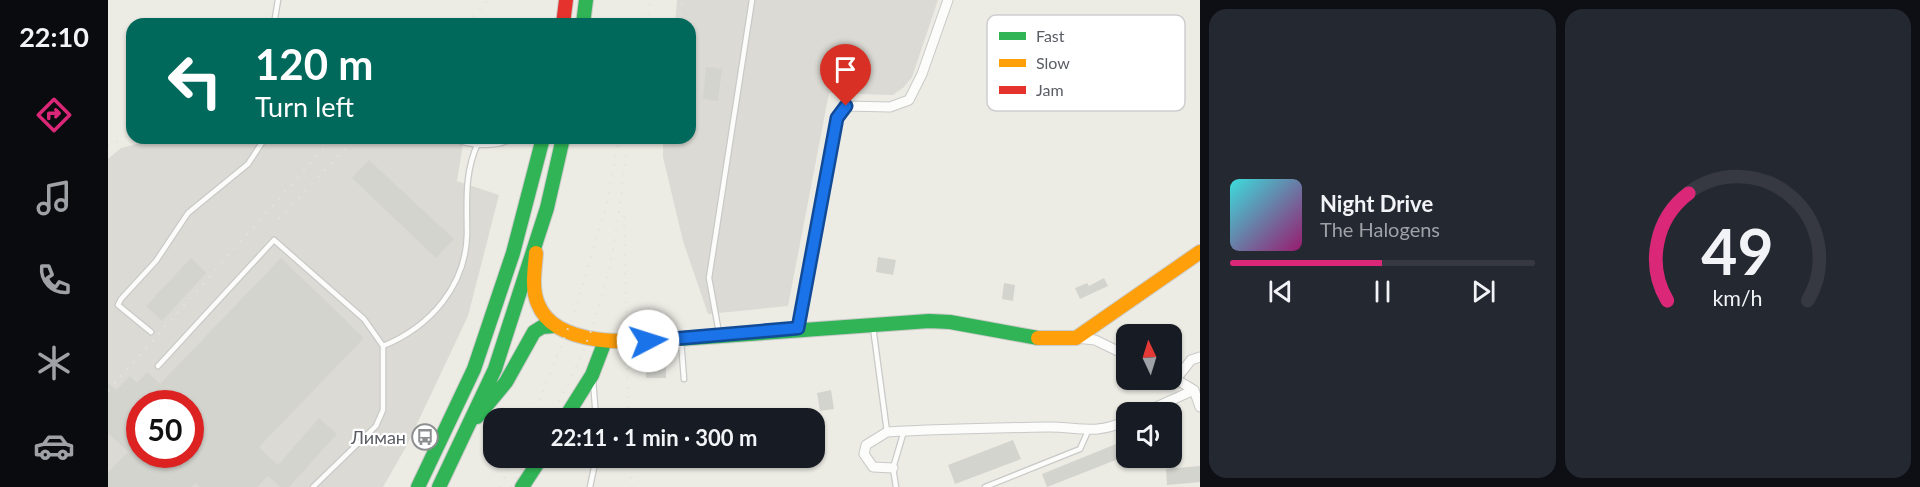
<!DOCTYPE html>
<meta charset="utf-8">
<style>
:root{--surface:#171b24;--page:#242831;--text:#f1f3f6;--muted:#9ea1a6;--line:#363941;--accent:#db2777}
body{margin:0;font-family:Lato,sans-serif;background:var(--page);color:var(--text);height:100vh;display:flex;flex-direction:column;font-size:22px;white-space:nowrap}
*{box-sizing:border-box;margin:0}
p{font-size:20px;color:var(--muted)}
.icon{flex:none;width:33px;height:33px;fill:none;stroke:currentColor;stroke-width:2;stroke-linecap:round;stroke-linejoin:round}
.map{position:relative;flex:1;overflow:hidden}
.side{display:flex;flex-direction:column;gap:9px;padding:9px;background:#0d0f14;width:720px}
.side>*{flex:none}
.top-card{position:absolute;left:18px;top:18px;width:570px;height:126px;border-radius:18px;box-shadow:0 2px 4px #0004;background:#00695c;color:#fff;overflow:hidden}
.needle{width:39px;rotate:356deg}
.fabs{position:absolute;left:1008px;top:324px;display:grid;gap:12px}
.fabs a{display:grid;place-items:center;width:66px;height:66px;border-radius:12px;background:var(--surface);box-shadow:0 2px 4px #0004;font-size:30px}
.speed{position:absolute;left:18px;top:390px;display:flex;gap:12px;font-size:30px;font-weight:700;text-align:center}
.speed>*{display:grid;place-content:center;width:78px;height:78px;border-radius:50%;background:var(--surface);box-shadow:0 2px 4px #0004;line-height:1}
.speed .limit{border:9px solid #d22;background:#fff;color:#111}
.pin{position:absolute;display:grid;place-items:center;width:51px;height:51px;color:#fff;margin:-62px -26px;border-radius:50% 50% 50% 0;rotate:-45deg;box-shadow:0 0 6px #0007}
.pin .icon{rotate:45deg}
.me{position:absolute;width:66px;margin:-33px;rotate:85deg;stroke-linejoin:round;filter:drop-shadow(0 0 4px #0008)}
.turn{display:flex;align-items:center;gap:21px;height:126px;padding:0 30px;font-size:27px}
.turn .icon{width:78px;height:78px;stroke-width:2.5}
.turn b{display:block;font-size:42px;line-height:51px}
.side .widget{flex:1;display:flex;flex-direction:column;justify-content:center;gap:9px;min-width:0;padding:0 21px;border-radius:18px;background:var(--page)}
.side .dial{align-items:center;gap:0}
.dial svg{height:156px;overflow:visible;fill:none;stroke:var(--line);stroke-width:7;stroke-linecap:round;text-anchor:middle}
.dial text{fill:var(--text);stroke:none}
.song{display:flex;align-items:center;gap:18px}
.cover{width:72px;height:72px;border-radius:9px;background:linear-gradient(135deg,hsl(180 70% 55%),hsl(320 70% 35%))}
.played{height:6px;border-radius:3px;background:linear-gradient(90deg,var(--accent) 50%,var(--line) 50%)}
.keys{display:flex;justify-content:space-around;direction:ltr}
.side .tiles{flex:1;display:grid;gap:9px;grid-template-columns:repeat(2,1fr)}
.trip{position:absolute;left:375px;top:408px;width:342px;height:60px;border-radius:18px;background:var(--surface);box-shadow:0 2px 4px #0004;font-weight:700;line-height:60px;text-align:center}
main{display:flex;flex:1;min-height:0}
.menu{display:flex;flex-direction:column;width:108px;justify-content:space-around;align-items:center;background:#090b0e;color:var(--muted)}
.menu .icon{width:42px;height:42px}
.menu .on{color:var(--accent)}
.menu b{font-size:27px;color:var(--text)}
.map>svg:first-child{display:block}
</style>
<main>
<nav class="menu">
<b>22:10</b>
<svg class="icon on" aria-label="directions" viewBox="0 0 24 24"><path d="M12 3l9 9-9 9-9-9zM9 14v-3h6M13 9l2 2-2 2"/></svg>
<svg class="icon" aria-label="music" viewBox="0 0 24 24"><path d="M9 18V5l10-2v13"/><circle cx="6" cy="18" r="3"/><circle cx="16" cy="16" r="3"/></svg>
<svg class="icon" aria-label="phone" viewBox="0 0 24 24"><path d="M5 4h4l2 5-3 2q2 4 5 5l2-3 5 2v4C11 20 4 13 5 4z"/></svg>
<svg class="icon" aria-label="climate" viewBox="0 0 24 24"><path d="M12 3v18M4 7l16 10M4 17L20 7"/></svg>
<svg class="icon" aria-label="car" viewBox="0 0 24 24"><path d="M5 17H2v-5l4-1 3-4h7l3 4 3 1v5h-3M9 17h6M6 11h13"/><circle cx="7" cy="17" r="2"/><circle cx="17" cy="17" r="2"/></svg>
</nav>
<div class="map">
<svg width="1092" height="487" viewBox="0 0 1092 487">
<rect width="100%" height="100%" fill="#ecebe4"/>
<path fill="#dbdad4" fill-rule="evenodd" d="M 569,0 L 830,0 L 804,77 L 796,87 L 785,95 L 721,93 L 680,306 L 600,314 L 575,241 L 555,157 L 555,138 L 582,138 L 582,24 L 567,24 Z
M 52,138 L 356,138 L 349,181 L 391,195 L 360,316 L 298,447 L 275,487 L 0,487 L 0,159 L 13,148 ZM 32,404 L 82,404 L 82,454 L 32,454 Z"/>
<path fill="#d4d4cf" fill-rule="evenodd" d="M 598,67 L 614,69 L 610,101 L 595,99 Z
M 261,160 L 346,239 L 328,258 L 244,178 Z
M 770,257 L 788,260 L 785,275 L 768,272 Z
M 83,258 L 98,273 L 54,321 L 38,306 Z
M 173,258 L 256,338 L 151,447 L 170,465 L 211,418 L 229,434 L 181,487 L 172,487 L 160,476 L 149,487 L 92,487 L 87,483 L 83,487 L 0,487 L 0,473 L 20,452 L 0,433 L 0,383 L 8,390 L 22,376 L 29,383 L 39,372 L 52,384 ZM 32,404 L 82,404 L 82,454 L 32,454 Z
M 996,278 L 1000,286 L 972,299 L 967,288 L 979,283 L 981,286 Z
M 896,283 L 907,285 L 905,301 L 894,299 Z
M 537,359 L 558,359 L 558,378 L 538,378 Z
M 723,390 L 726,409 L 712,411 L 709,393 Z
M 905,440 L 913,459 L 847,484 L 840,465 Z
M 1018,440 L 1018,456 L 939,487 L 934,474 Z
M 1092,466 L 1092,482 L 1059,485 L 1058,469 Z"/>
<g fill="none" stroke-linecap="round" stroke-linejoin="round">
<g stroke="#c9cac8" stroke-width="7">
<path id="lane" d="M 166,24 L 170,0
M 344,138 C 361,146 389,148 405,138
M 765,327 L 779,432
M 43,332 L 10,305 L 13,299 L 48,261 L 80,213 L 140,164 L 157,138
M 611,333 L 601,278 L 644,0
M 573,341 L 576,379
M 50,366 L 166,240 L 256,319 L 275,346 C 322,327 358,286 359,234 C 359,202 356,173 370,143
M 485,380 L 488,418
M 205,487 L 268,426 L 275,410 L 275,346
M 482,487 L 488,458
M 788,487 L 785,468 L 796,431
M 877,487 L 972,449 L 980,431"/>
</g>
<g stroke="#c9cac8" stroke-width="11">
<path id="street" d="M 690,328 L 729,118 L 738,106 L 782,107 L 801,100 L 814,74 L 840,0
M 968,338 L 987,340 L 1018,355
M 1064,377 L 1086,390 L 1092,407
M 1068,379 L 1083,360 L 1092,357
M 1037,412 L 1086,390
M 785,468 L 765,467 L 756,454 L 758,445 L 779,432 C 833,429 887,428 941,427 C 972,427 987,435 1018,421"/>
</g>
<g stroke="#cacac9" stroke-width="16">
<path id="fast" d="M 475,24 L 478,0
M 571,339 L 821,321 L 842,322 L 930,338
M 369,417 L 398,382 L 426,332 L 434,327 L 446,326
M 457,418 L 484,375 L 497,341
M 310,487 L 366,369 L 405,253 L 435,138
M 331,487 L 387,369 L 439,208 L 455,138
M 414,487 L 433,458"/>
</g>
<g stroke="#cacac9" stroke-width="16">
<path id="slow" d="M 428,253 C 427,269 423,288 430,304 C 448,350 531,342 571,339
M 930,338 L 968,338 L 1092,252"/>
</g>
<g stroke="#cacac9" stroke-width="16">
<path id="jam" d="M 455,24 L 458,0"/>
</g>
<use href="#lane" stroke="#fcfcfb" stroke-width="4.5"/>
<use href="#street" stroke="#fcfcfb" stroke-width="9"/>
<use href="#fast" stroke="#30b455" stroke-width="14"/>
<use href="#slow" stroke="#ff9f0a" stroke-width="14"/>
<use href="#jam" stroke="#e5322d" stroke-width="14"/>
<path stroke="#e3e3e2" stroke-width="2" stroke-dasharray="1.5 8" stroke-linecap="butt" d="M 359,24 L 380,0
M 538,24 L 543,0
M 571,24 L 574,0
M 0,146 L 24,134
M 516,216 L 520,418
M 171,219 L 247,138
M 0,391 L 215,149 L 229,138
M 424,418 L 467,311 L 498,208 L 511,138
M 441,418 C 467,375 487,328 499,278 C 509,236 513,193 519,151
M 522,458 L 524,487
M 392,487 L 406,458
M 403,487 L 419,458"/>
</g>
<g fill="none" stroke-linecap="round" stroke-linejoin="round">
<g stroke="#114b97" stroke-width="15">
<path id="route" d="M 540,341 L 690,328 L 729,118 L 738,106"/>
</g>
<use href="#route" stroke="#1a73e8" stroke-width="10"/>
</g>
<defs>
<g id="bus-ring" transform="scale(1.35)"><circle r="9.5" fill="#fff" stroke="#8d8f91" stroke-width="1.5"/><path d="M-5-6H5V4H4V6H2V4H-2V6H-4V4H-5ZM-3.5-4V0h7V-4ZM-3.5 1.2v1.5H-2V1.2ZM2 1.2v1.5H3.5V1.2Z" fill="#8d8f91"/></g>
</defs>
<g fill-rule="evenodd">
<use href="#bus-ring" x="317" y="437"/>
</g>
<g text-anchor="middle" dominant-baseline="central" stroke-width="4.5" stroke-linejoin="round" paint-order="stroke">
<g font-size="18" fill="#5a5d64" stroke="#fff" text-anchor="end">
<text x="298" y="437">Лиман</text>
</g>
</g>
<rect x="879" y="15" width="198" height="96" rx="9" fill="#fff" stroke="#ceced0" stroke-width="1.5"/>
<rect x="891" y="32" width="27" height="8" fill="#30b455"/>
<rect x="891" y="59" width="27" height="8" fill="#ff9f0a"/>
<rect x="891" y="86" width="27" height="8" fill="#e5322d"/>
<g font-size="16" fill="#5a5d64">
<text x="928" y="42">Fast</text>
<text x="928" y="69">Slow</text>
<text x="928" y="96">Jam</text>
</g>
</svg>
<div class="fabs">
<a><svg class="needle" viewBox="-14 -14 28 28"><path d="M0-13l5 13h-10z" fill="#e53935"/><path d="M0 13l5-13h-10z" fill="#9ea1a6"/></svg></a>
<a><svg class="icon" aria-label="sound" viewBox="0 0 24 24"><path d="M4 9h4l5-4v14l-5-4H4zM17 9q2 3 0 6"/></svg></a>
</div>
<div class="speed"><div class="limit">50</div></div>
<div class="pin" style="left:738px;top:106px;background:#d93025"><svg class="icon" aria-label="arrive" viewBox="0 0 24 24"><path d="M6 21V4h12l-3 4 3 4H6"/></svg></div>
<svg class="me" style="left:540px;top:341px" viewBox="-20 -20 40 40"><circle r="19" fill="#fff"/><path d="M0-13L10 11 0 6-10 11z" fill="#1a73e8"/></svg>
<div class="trip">22:11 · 1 min · 300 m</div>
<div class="top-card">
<div class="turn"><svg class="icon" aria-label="left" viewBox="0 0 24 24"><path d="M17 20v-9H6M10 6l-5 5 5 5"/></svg><div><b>120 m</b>Turn left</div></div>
</div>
</div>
<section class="side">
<div class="tiles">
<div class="widget">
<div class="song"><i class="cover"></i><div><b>Night Drive</b><p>The Halogens</p></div></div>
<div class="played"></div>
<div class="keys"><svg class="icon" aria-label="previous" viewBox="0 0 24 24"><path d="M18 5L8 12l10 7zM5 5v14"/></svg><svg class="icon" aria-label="pause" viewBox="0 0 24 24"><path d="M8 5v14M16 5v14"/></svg><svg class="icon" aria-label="next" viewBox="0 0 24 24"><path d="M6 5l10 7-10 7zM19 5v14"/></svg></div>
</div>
<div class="widget dial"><svg viewBox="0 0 100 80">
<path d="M14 69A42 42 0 1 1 86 69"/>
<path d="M14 69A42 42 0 0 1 25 14" stroke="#db2777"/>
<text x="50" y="56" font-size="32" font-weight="700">49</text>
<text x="50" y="72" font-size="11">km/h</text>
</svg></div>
</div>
</section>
</main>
